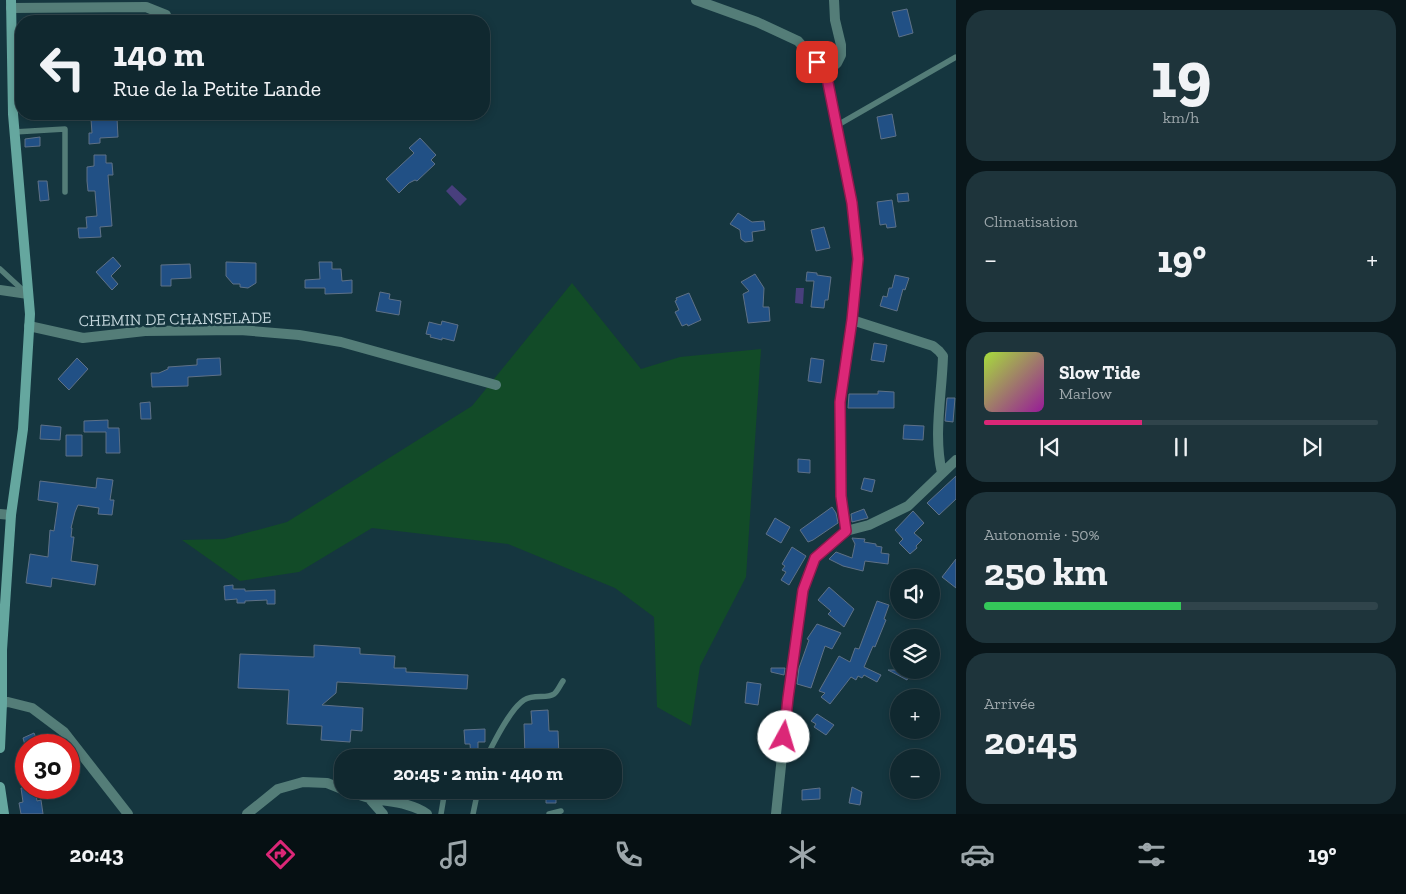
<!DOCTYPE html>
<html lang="fr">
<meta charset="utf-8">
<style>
:root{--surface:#10282f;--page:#1e343b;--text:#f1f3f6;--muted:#9ca6aa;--line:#30444b;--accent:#db2777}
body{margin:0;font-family:"Zilla Slab",serif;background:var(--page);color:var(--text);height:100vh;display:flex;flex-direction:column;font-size:19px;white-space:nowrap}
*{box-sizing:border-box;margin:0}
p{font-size:16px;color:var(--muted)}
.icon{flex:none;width:28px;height:28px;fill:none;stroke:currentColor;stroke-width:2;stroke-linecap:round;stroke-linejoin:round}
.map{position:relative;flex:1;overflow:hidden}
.sheet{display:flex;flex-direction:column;gap:10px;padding:10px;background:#09161a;width:450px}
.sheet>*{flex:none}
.guide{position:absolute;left:15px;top:15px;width:475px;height:105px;border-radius:20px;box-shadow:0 2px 8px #0003,0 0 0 1px var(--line);background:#10282f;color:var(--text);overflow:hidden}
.fabs{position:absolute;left:890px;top:569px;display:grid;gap:10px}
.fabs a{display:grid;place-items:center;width:50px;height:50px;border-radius:50%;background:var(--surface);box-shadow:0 2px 8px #0003,0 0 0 1px var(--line);font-size:25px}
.speed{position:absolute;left:15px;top:734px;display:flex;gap:10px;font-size:25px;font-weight:700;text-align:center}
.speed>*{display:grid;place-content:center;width:65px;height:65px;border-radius:50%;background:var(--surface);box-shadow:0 2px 8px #0003,0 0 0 1px var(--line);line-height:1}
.speed .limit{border:8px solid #d22;background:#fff;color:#111}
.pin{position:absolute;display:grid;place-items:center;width:42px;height:42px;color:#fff;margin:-21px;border-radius:10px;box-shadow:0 2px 8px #0006}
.me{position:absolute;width:55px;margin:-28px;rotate:6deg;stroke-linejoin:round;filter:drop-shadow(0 0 4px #0008)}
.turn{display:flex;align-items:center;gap:18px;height:105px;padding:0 15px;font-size:22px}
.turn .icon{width:65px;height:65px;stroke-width:2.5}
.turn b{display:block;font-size:35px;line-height:42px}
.big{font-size:38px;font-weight:700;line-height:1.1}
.sheet .tile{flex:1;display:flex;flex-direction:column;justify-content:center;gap:8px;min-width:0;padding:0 18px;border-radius:20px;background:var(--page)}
.sheet .dial{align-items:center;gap:0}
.dial b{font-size:65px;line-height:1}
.song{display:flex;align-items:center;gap:15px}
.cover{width:60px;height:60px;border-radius:8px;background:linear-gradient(135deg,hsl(80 70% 55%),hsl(300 70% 35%))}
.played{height:5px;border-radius:2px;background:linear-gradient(90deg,var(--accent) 40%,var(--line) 40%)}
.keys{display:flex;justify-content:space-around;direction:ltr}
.heat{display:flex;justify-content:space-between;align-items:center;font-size:28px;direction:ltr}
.charge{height:8px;border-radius:4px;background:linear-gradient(90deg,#34c759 50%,var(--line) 0)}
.trip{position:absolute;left:334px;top:749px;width:288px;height:50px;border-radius:20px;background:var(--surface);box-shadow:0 2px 8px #0003,0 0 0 1px var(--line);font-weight:700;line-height:50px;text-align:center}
.dock{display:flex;height:80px;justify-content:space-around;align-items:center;background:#061013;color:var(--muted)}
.dock .icon{width:35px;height:35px}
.dock .selected{color:var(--accent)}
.dock b{font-size:22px;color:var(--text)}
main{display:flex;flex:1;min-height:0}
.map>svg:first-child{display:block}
</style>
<main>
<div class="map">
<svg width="956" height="814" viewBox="0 0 956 814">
<rect width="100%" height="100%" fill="#15363f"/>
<path fill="#124b28" d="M 572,283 L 641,369 L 680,357 L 761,349 L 746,577 L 700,666 L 691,726 L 657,707 L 654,617 L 615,588 L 508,544 L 372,528 L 299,572 L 240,581 L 182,540 L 224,539 L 287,522 L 472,406 Z"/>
<path fill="#483f7d" d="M 452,185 L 467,199 L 460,206 L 446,191 Z
M 796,288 L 804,288 L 803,304 L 795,303 Z"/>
<path fill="#215085" stroke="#5e7187" d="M 907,9 L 913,33 L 899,37 L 892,12 Z
M 892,114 L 896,136 L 881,139 L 877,117 Z
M 117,118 L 118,137 L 100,138 L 100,143 L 89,144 L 89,133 L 92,133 L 91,119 Z
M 40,137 L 40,146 L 25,147 L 25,139 Z
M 420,138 L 436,155 L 431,160 L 435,164 L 417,181 L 415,180 L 409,183 L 399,193 L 386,179 L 414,153 L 409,148 Z
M 94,155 L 106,155 L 106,163 L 112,163 L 113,175 L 108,175 L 112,226 L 100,227 L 101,237 L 79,238 L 78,228 L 87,228 L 86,217 L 97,216 L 95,191 L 88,191 L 87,181 L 87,167 L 94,166 Z
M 38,181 L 47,181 L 49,200 L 40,201 Z
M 908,193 L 909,201 L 898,202 L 897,194 Z
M 892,200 L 896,227 L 887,228 L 886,224 L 880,225 L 877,202 Z
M 738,213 L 752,222 L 764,221 L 765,230 L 752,232 L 753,241 L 745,242 L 741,239 L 740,230 L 730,224 Z
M 824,227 L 830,248 L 816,251 L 811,230 Z
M 113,257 L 121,266 L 111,276 L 118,284 L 112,290 L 96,272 Z
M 226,262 L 256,263 L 256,283 L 248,288 L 240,287 L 240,284 L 233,284 L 226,276 Z
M 319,262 L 332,262 L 332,269 L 341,269 L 342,281 L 352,280 L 352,293 L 325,294 L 325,288 L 305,288 L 305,280 L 320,279 Z
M 190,264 L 191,278 L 171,279 L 171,286 L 161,286 L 161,265 Z
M 807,272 L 817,273 L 817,275 L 831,277 L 828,300 L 825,300 L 824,308 L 811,307 L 814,281 L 806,281 Z
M 755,274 L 764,288 L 763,307 L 769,307 L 770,321 L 748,323 L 743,294 L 749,291 L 741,282 Z
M 895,275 L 909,278 L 905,290 L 903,289 L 897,311 L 880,306 L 883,296 L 887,297 L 889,288 L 892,288 Z
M 380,292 L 390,294 L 389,299 L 401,301 L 399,315 L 376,311 Z
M 689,293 L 701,320 L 688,326 L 687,324 L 682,326 L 675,312 L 679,310 L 675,301 L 677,300 L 676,298 Z
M 442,321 L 458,325 L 454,341 L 442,338 L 442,340 L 430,337 L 431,335 L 426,334 L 429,322 L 441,325 Z
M 874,343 L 887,345 L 884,362 L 871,360 Z
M 77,358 L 88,369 L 69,390 L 58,379 Z
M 220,358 L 221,375 L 188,377 L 188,386 L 152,387 L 151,373 L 159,373 L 168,369 L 168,367 L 197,365 L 197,359 Z
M 811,358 L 824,360 L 821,383 L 808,381 Z
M 878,391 L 894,392 L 894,408 L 848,408 L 849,394 L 878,394 Z
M 947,398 L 955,398 L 953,422 L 945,421 Z
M 150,402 L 151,419 L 141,419 L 140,403 Z
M 108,420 L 108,428 L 119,428 L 120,453 L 106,453 L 106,432 L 84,432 L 84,421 Z
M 41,425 L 61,427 L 60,440 L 40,439 Z
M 904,425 L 924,426 L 923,440 L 903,439 Z
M 66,435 L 82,435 L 82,456 L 66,456 Z
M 798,459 L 810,460 L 810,473 L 798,472 Z
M 956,476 L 956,499 L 939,515 L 927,503 Z
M 97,478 L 113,480 L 110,500 L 114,500 L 112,515 L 98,514 L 99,508 L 78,505 L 75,512 L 71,528 L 72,528 L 71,537 L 74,537 L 71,561 L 98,565 L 95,585 L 52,578 L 51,587 L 26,583 L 30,554 L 48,557 L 50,530 L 54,531 L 58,503 L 38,500 L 40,481 L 96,488 Z
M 864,478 L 875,480 L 872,492 L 861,489 Z
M 832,507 L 836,513 L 838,523 L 813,540 L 808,542 L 800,530 Z
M 864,509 L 868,518 L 852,522 L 851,514 Z
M 913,511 L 924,523 L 914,533 L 922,540 L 916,546 L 917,548 L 910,554 L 899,543 L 903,539 L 895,530 Z
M 775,518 L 790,527 L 781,543 L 766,534 Z
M 852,538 L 865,539 L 864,542 L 876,544 L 876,546 L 882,547 L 881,553 L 889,554 L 888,564 L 865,561 L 863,571 L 843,566 L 829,559 L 836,552 L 852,558 L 855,544 Z
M 792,547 L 806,556 L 789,585 L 781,580 L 786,572 L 782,570 L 785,566 L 782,564 Z
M 956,559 L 956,588 L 942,577 Z
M 233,585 L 233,589 L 245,589 L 245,591 L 275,590 L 275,604 L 267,604 L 267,600 L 245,601 L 245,603 L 237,603 L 237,599 L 225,600 L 224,586 Z
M 829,587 L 854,609 L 844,627 L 828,614 L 831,611 L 818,600 Z
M 877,601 L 889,605 L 884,619 L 886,620 L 877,642 L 875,647 L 873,646 L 864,667 L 881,675 L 877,682 L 864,675 L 862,678 L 858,676 L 856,680 L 851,677 L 830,704 L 821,697 L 825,693 L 819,691 L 839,656 L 850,662 L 855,648 L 859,649 Z
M 817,624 L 841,633 L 832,649 L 825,646 L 811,688 L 797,684 L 799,668 L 809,640 L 807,639 Z
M 314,645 L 360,648 L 360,654 L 395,656 L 394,668 L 406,668 L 406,672 L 468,675 L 467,689 L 337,682 L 336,693 L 322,705 L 363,708 L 362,731 L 351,730 L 350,742 L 321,740 L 322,726 L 287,724 L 289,690 L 238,688 L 240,654 L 314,657 Z
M 771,668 L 785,668 L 784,675 L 771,672 Z
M 888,670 L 912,670 L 907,680 Z
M 747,682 L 761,684 L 758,705 L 745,703 Z
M 548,710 L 549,731 L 558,731 L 559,758 L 525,758 L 524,724 L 532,724 L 531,711 Z
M 817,714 L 834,725 L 826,735 L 814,727 L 816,724 L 811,721 Z
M 485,729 L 485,742 L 478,742 L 478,758 L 471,758 L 470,744 L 465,744 L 464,730 Z
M 34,733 L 39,745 L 25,745 L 23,738 Z
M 852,787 L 862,792 L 860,805 L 849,803 Z
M 21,788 L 35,788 L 37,801 L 41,800 L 43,814 L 21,814 L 19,803 L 23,802 Z
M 820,788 L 820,799 L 802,800 L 802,790 Z
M 546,790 L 556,790 L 556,803 L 546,803 Z"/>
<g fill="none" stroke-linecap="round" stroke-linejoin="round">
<path stroke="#547d78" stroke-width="5.5" d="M 836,126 L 956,57
M 14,132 L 65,129 L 65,192
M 0,269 L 26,293
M 486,758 C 494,742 510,709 524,700 C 534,694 547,699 554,694 C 558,691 560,685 563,681
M 441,814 L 445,790
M 473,814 L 478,790
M 549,814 L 561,811"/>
<path stroke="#547d78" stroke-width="10" d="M 696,0 L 757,22 L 798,41 L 826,73 L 852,203 L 858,259 L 852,320 L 840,402 L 841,496 L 846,531
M 11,8 L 146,7 L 166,15
M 826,73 L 837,63 L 841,55 L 841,45 L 835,20 L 834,0
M 0,290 L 28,294
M 852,320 L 933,346 L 939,351 L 943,356 C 942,394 933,435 942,473
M 29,326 L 83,338 L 145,331 L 240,330 L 299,335 L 341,342 L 496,385
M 0,514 L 11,515
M 2,703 L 8,702 L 32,708 L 64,732 L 128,814
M 346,790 C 354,793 362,796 369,798 C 388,802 411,802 427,814
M 369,798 L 383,814
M 247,814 L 278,789 L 303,782 L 327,783 L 342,789
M 776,814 L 788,698 L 803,590 L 815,558 L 846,531 L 869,525 L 908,506 L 956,460"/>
<path stroke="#65a79f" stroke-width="10" d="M 0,748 L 2,703 L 2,650 L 11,515 L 23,429 L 30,314 L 13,114 L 11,0
M 0,787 L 4,814"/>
</g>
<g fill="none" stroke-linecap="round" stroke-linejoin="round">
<g stroke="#8e194d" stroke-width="12">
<path id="route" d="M 784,737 L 788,698 L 803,590 L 815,558 L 846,531 L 841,496 L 840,402 L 852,320 L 858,259 L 852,203 L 826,73 L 817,62"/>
</g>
<use href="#route" stroke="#db2777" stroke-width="9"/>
</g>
<g text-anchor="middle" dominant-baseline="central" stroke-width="5" stroke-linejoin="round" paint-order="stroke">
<g font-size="16" fill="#c4d6dc" stroke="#15363f">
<text transform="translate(175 319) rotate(-1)">CHEMIN DE CHANSELADE</text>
</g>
</g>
</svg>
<div class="fabs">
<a><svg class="icon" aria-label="sound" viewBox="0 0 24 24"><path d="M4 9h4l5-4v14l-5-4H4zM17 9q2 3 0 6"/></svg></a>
<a><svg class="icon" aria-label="layers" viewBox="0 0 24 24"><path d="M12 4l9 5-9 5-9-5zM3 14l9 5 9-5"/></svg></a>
<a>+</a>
<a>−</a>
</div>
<div class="speed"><div class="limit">30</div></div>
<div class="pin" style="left:817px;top:62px;background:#d93025"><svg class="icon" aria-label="arrive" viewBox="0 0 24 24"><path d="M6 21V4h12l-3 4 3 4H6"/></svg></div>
<svg class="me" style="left:784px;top:737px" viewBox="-20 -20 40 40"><circle r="19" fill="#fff"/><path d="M0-13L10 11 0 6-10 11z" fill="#db2777"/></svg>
<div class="trip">20:45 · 2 min · 440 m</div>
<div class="guide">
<div class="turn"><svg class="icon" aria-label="left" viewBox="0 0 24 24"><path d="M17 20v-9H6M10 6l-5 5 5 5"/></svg><div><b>140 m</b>Rue de la Petite Lande</div></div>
</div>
</div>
<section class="sheet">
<div class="tile dial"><b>19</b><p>km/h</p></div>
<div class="tile"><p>Climatisation</p>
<div class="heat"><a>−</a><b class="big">19°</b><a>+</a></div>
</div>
<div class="tile">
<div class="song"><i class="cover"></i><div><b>Slow Tide</b><p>Marlow</p></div></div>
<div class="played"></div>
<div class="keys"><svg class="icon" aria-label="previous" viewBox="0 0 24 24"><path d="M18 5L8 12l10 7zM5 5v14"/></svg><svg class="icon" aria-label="pause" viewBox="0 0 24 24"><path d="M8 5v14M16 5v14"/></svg><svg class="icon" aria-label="next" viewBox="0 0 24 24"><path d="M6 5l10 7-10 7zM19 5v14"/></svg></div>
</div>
<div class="tile"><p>Autonomie · 50%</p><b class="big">250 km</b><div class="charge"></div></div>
<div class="tile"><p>Arrivée</p><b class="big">20:45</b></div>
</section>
</main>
<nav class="dock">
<b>20:43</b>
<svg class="icon selected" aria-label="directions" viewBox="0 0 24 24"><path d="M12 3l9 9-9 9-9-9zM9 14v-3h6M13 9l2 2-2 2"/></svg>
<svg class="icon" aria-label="music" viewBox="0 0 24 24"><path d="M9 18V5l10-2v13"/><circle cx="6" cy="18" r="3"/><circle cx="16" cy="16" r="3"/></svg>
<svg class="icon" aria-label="phone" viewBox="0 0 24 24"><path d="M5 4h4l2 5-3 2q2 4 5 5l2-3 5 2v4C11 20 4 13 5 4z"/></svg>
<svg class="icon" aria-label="climate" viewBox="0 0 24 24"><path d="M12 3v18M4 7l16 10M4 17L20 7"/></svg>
<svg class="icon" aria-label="car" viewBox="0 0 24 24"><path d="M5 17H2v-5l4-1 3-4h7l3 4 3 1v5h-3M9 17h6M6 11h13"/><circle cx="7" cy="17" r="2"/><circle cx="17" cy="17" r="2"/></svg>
<svg class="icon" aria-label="filters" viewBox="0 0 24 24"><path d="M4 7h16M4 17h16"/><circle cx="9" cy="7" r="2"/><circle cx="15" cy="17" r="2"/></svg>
<b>19°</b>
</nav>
